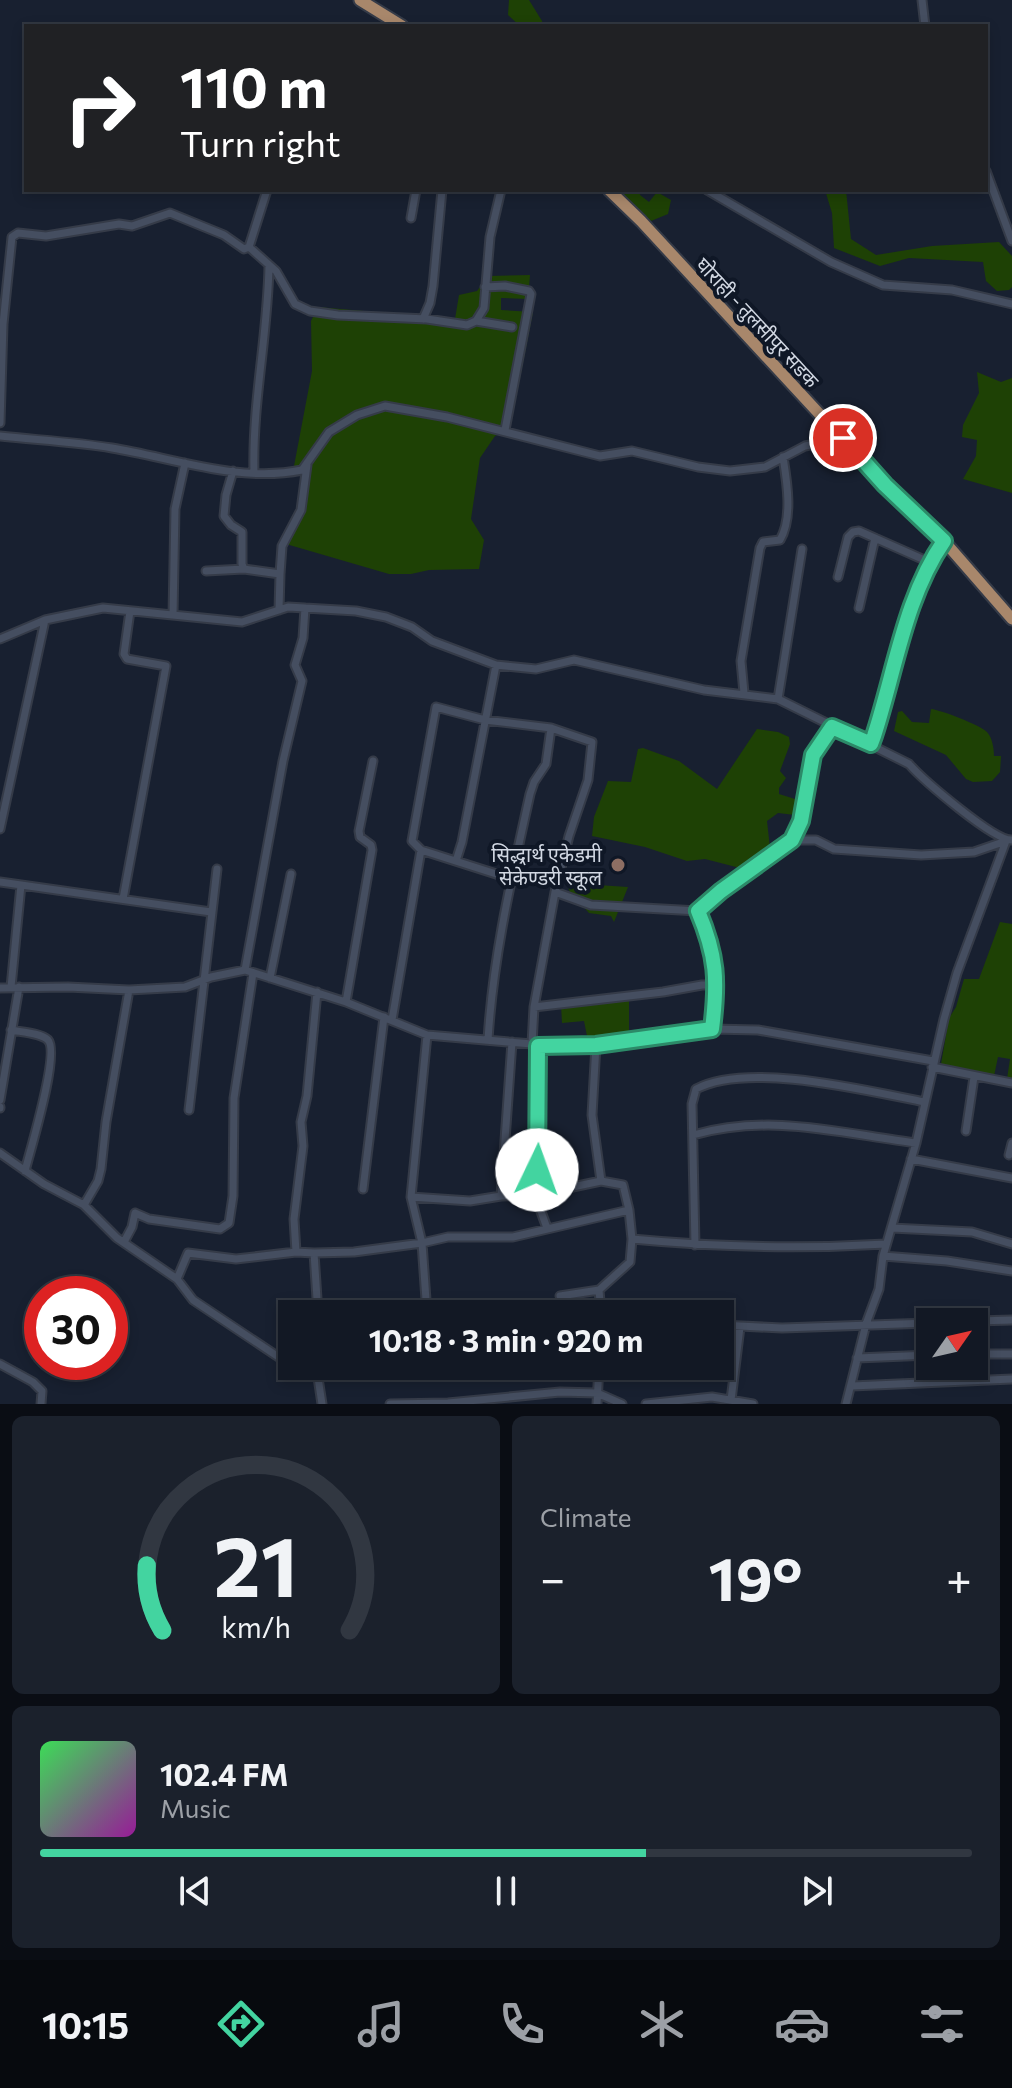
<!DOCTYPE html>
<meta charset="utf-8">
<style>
:root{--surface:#121824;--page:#1b212c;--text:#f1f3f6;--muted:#9ca0a6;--line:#313741;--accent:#43d4a0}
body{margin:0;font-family:Commissioner,"Noto Sans Devanagari",sans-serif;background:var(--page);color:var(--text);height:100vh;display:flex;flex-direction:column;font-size:30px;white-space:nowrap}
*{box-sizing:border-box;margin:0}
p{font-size:26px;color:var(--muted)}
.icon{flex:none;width:44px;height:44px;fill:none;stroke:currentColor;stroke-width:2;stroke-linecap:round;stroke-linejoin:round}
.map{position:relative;height:1404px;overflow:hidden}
.details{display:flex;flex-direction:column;gap:12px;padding:12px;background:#0a0d14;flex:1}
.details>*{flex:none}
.hud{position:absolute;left:24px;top:24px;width:964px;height:168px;border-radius:0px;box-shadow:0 4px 12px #0003,0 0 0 2px var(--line);background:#202124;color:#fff;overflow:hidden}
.needle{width:52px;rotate:56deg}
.controls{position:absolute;left:916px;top:1308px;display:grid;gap:16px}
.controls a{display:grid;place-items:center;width:72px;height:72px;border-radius:0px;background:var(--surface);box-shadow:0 4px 12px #0003,0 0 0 2px var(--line);font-size:40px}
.speed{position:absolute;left:24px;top:1276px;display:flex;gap:16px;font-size:40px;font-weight:700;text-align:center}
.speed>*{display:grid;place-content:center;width:104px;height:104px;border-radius:50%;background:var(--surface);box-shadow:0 4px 12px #0003,0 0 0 2px var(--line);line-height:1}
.speed .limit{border:12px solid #d22;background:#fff;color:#111}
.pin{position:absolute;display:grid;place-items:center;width:68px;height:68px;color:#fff;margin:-34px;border:4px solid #fff;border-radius:50%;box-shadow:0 2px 8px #0007}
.me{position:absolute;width:88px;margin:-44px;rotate:3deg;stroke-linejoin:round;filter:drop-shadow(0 0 6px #0008)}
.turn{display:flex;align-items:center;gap:28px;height:168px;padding:0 24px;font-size:36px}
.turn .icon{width:104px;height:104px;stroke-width:2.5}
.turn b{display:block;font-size:56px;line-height:68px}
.big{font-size:60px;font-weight:700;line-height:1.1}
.details .tile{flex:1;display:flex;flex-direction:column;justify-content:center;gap:12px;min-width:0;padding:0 28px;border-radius:12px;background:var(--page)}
.details .dial{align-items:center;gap:0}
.dial svg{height:208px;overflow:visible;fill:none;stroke:var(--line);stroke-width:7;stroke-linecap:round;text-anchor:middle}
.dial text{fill:var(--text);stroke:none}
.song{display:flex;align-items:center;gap:24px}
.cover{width:96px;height:96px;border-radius:12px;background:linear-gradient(135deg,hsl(130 70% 55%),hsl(300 70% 35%))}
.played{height:8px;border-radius:4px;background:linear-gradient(90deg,var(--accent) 65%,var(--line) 65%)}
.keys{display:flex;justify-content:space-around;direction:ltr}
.heat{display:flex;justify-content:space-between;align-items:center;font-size:44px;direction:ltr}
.details .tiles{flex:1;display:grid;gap:12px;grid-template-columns:1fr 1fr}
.tile:last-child{grid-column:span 2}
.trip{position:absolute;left:278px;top:1300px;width:456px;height:80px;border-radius:0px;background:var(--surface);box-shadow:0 4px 12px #0003,0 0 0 2px var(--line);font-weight:700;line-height:80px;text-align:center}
.tab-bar{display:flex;height:128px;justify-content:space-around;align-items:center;background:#070a0e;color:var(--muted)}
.tab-bar .icon{width:56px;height:56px}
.tab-bar .current{color:var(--accent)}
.tab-bar b{font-size:36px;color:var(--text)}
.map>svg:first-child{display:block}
</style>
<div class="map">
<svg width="1012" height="1404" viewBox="0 0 1012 1404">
<rect width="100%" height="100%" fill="#182030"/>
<path fill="#1e4105" d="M 509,0 L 529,0 L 542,21 L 542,26 L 520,26 L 508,15 Z
M 619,190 L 639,190 L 640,195 L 649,202 L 657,192 L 671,200 L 668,214 L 651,221 Z
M 825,190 L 846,190 L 851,239 L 876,255 L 932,246 L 999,242 L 1012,256 L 1012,287 L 1009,290 L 997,291 L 986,281 L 983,262 L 909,258 L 880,266 L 834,248 L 832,213 Z
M 530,275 L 528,299 L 501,298 L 501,310 L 533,312 L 510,429 L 495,436 L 480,458 L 471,519 L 484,540 L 479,569 L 429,570 L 411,574 L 389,574 L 286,544 L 302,518 L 310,477 L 294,466 L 312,371 L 311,321 L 318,307 L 455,319 L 459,295 L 477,291 L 488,276 Z
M 977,372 L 1001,382 L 1012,378 L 1012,493 L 963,479 L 976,456 L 977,440 L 962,437 L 963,425 L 979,393 Z
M 931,709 C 941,710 980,725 987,732 C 992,737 994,748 994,756 L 1001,756 L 1000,772 L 992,781 L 973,782 L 966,779 L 946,755 L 894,731 L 898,712 L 902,711 L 912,722 L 929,723 Z
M 757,729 L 778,732 L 789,737 L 790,744 L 780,771 L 786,778 L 779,788 L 779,794 L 795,799 L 795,815 L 778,813 L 767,821 L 770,848 L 757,863 L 740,868 L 705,859 L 687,861 L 645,847 L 592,836 L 594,817 L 608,781 L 631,782 L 638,749 L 643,748 L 679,761 L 717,789 Z
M 563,875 L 582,884 L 628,887 L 614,922 L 611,916 L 589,913 L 570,892 Z
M 1000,922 L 1012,924 L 1012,1080 L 1007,1079 L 1010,1059 L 998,1057 L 994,1076 L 941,1064 L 949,1018 L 956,1007 L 964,979 L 979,979 Z
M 629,998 L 629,1035 L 588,1041 L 584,1021 L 562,1023 L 561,1005 Z"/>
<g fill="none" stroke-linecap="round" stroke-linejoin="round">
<g stroke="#353b48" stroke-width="11">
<path id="minor" d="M 922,0 L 925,26
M 986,171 L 1012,241
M 267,190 L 249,247 L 276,271 L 295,304 L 310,311 L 338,315 L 427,319 L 467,325 L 476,321 L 484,308 L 490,237 L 501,190
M 707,190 L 831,262 L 883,285 L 952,290 L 1012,304
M 411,218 L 416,190
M 485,287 L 505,286 L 529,291 L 531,294 L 505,430
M 423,319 L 430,303 L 433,286 L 442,190
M 476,321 L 512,327
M 0,423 L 3,324 L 12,237 L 18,233 L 46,236 L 119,224 L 132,226 L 170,213 L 224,235 L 244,249 L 249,247
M 0,436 C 37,440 75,442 112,448 C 173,458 239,483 302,470 L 329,432 L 357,415 L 385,406 L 447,417 L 600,456 L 632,451 L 698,467 L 730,471 L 765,467 L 805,446 L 841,439
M 233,471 L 226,495 L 224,516 L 231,525 L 242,532 L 242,564 L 244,569 L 280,574 L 279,610
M 254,473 C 252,403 268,335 269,265
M 206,571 L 244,569
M 280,574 L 282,546 L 301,510 L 307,465
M 838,577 L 848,537 L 853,532 L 859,531 L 929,562
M 859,608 L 875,538
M 173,615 L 175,509 L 185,463
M 0,639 L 45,620 L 103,608 L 242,622 L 288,607 L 356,611 L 386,617 L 412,627 L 432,641 L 496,665 L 536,669 L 574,660 L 704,690 L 778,699 L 909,764 C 923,780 994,841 1012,840
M 744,693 L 741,661 L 760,548 L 763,542 L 780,540 C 793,518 787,482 783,457
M 778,699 L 802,549
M 871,744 L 914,603 L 929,562 L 944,541
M 0,829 L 45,620
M 792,840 L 816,840 L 834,849 L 921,855 L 974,852 L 1006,841
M 421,850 L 512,879
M 456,861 L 462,842 L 496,665
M 0,882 L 211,912
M 555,892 L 591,905 L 698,911
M 123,899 L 166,666 L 127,659 L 124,654 L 130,611
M 245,970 L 283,761 L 302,681 L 295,665 L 303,638 L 305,608
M 270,978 L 291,874
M 11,987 L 21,885
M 0,988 L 68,987 L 129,990 L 185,987 L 211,977 L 245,970 L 346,1002 L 427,1035 L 532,1044 L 538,1046 L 596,1045 L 712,1029 L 758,1030 L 933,1061
M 346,1002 L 372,850 L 371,845 L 360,837 L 359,831 L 373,761
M 534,1007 L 663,992 L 702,985 L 715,985
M 392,1020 L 421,850 L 412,841 L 436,707 L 485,720 L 551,728 L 592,742 L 588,780 L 569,836 L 555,892 L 534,1007 L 532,1044
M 712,1029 C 718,981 717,956 698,911 L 721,891 L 792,840 L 801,821 L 813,755 L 832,727
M 11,1030 C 21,1032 41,1033 48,1040 C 60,1053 30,1151 25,1171
M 427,1035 L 411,1197 L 422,1243 L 427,1314
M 488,1040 C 493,956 512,876 530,794 L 534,782 L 546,764 L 551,728
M 596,1045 L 592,1115 L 601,1181 L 623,1185 L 629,1210
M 538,1046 L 539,1145 L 535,1195 L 547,1228
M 932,1067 L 1012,1083
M 0,1100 L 19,987
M 0,1107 L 0,1108
M 189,1110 L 217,869
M 966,1131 L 974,1077
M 693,1135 C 771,1113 839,1133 916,1143
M 0,1153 L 44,1184 L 84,1205 L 117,1238 L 177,1279 L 193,1300 L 295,1368 L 309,1375 L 317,1371 L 322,1404
M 1009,1155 L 1012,1143
M 911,1159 L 1012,1178
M 363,1189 L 384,1017
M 501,1196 L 512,1042
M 411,1197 L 470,1201 L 501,1196 L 535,1195 L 601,1181
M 84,1205 L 98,1181 L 101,1169 L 106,1122 L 129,990
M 892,1228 L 972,1232 L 1012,1244
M 124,1242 L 132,1227 L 135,1213 L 149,1219 L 220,1229 L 229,1223 L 233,1196 L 234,1098 L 253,973
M 695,1245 L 692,1104 L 696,1089 C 748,1061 868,1091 925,1102
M 296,1252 L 294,1219 L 303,1146 L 301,1122 L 307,1096 L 317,992
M 883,1256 L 947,1261 L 1012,1271
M 177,1279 L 188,1253 L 236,1259 L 296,1252 L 314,1253
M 560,1296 L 599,1290
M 318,1314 L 314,1253 L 354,1252 L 422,1243 L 448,1237 L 513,1237 L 629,1210 L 632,1239 C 716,1247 801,1249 886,1244
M 601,1314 L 599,1290 L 630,1262 L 632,1239
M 939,1322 L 1012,1320
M 720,1325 L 782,1328 L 930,1323
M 974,1354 L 1012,1354
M 857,1358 L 930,1355
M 0,1364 L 33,1382 L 42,1391 L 41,1404
M 852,1386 L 1012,1379
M 731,1400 L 740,1327
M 390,1404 L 448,1403 L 560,1392 L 597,1393 L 622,1404
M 597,1404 L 599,1366
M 646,1404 L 712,1397 L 753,1404
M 846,1404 L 866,1324 L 879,1289 L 883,1256 L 916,1143 L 944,1019 L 957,973 L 1006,841"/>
</g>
<g stroke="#353b48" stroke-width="15">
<path id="primary" d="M 360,0 L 402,26
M 609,190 L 641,221 L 885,485 L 944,541 L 1012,619"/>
</g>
<use href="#minor" stroke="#454e60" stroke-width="7"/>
<use href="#primary" stroke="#a8876b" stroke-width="11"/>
</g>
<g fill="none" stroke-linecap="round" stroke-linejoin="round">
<g stroke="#2c8a68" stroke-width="20">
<path id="route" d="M 537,1170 L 538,1046 L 596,1045 L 712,1029 C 718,981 717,956 698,911 L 721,891 L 792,840 L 801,821 L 813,755 L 832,727 L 871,744 L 874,736 C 895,672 905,597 944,541 L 885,485 L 843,438"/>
</g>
<use href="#route" stroke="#43d4a0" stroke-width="14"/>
</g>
<circle fill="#8d6e63" stroke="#0f1726" stroke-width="3" cx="618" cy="865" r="8"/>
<g text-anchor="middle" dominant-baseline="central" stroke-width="8" stroke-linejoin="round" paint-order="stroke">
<g font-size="20" fill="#d2d8e3" stroke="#0f1726">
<text transform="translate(758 322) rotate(47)">घोराही - तुलसीपुर सडक</text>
</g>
<g font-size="20" fill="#d2d8e3" stroke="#0f1726" text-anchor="end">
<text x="602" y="854">सिद्धार्थ एकेडमी<tspan x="602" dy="23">सेकेण्डरी स्कूल</tspan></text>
</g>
</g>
</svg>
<div class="controls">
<a><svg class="needle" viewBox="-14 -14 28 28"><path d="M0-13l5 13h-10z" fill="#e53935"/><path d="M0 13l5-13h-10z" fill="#9ca0a6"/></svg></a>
</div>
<div class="speed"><div class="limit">30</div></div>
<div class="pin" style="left:843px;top:438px;background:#d93025"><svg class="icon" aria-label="arrive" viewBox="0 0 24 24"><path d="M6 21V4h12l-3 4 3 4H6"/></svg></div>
<svg class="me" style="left:537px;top:1170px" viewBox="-20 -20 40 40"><circle r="19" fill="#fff"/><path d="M0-13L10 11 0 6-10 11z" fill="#43d4a0"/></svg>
<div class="trip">10:18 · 3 min · 920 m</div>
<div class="hud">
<div class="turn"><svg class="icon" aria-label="right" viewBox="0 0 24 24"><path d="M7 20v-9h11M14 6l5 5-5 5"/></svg><div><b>110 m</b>Turn right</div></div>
</div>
</div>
<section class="details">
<div class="tiles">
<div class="tile dial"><svg viewBox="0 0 100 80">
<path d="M14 69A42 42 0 1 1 86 69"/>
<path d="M14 69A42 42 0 0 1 8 44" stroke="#43d4a0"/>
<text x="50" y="56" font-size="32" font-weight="700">21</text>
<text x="50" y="72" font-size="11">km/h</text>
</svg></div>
<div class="tile"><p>Climate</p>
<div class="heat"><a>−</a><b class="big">19°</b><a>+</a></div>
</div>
<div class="tile">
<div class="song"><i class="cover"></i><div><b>102.4 FM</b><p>Music</p></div></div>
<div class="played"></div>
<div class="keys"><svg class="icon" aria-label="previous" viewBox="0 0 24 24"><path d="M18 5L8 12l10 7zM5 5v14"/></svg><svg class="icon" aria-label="pause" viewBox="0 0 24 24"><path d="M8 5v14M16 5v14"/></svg><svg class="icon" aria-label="next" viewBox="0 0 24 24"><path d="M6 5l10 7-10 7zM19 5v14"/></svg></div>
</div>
</div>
</section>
<nav class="tab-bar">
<b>10:15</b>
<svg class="icon current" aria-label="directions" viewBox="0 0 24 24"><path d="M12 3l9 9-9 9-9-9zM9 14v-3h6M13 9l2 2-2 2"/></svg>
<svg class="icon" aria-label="music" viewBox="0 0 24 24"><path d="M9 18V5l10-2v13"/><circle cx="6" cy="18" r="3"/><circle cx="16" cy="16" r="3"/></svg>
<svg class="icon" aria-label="phone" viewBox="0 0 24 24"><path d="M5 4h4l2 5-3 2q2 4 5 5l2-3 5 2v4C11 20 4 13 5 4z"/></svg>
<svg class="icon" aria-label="climate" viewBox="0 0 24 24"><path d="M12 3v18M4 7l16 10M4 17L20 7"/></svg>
<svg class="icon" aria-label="car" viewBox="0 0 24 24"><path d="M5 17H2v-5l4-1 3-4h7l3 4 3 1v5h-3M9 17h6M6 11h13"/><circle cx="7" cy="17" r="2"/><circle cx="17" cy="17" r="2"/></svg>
<svg class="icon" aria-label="filters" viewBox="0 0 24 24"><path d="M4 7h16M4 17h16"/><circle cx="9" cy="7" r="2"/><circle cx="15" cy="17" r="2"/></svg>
</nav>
